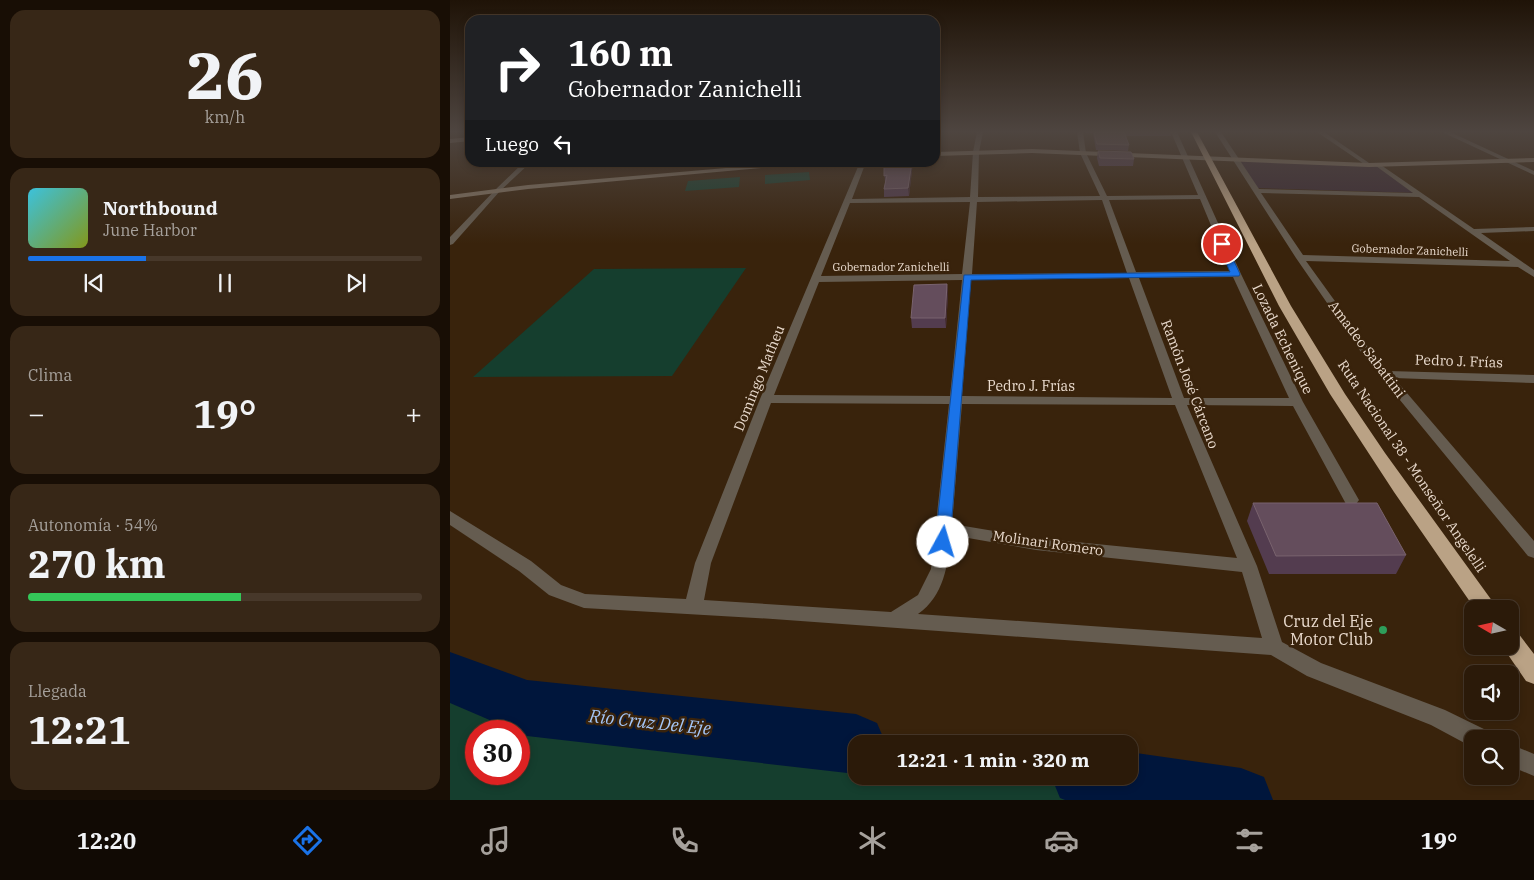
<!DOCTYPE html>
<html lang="es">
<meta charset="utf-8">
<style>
:root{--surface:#2b1a09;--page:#372717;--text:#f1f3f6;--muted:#a6a19c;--line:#47382a;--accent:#1a73e8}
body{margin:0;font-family:"IBM Plex Serif",serif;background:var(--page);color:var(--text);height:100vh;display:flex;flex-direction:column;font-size:19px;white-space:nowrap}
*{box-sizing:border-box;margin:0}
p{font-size:16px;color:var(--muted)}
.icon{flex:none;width:28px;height:28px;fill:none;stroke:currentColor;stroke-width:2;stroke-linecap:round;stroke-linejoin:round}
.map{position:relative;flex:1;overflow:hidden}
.sheet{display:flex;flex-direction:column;gap:10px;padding:10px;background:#180e05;width:450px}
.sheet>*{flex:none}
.banner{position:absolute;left:15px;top:15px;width:475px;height:152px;border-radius:15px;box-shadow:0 2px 8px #0003,0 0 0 1px var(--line);background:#202124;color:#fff;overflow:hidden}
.needle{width:32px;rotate:279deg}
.controls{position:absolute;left:1014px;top:600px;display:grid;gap:10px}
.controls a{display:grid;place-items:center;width:55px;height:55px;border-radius:10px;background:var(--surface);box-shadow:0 2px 8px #0003,0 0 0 1px var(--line);font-size:25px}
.speed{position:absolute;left:15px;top:720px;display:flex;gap:10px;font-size:25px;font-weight:700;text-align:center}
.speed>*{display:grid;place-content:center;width:65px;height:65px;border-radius:50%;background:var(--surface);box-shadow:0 2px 8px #0003,0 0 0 1px var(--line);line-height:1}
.speed .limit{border:8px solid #d22;background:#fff;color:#111}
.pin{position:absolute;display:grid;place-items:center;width:42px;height:42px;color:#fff;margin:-21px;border:2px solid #fff;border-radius:50%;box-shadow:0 1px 5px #0007}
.me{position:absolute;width:55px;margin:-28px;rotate:6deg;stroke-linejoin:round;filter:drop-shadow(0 0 4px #0008)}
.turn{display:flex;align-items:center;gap:18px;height:105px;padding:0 20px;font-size:22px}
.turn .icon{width:65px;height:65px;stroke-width:2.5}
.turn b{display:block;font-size:35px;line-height:42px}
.then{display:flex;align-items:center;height:48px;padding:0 20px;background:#0003;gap:10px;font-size:19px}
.big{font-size:38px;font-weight:800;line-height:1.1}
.sheet .card{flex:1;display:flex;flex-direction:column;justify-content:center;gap:8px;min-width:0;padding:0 18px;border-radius:15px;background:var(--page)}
.sheet .dial{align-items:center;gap:0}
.dial b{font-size:65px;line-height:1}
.song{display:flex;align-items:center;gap:15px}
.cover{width:60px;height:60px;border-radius:8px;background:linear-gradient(135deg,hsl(190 70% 55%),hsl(70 70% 35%))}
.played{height:5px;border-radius:2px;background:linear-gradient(90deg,var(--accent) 30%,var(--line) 30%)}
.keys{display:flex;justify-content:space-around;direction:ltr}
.heat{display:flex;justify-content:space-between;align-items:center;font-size:28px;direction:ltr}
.charge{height:8px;border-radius:4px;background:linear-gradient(90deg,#34c759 54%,var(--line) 0)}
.trip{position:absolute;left:398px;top:735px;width:290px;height:50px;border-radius:15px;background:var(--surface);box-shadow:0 2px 8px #0003,0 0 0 1px var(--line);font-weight:800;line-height:50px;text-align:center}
.dock{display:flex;height:80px;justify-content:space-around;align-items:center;background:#110a04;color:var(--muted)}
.dock .icon{width:35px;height:35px}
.dock .active{color:var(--accent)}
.dock b{font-size:22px;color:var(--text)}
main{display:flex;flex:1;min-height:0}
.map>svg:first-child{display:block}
</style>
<main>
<section class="sheet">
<div class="card dial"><b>26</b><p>km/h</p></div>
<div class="card">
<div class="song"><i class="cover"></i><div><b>Northbound</b><p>June Harbor</p></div></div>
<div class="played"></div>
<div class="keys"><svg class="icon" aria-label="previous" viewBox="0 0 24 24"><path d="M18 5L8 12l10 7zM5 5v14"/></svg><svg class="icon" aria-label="pause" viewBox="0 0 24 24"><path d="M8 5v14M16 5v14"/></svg><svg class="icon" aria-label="next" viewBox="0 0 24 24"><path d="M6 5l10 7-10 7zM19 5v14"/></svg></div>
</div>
<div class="card"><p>Clima</p>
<div class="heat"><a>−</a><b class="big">19°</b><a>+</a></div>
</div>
<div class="card"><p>Autonomía · 54%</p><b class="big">270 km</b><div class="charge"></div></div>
<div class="card"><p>Llegada</p><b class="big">12:21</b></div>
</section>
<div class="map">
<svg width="1084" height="800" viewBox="0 0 1084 800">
<rect width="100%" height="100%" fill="#39230c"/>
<path fill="#3b2a34" d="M 785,161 L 929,166 L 970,193 L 805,188 Z"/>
<path fill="#153e2e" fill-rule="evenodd" d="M 359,172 L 360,180 L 315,184 L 315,175 Z
M 290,177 L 289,187 L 235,191 L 238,181 Z
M 296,268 L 222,376 L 23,377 L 144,269 Z
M 0,677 L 77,708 L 406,744 L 406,776 L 631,776 L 787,800 L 0,800 ZM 26,731 L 69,731 L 69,774 L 26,774 Z"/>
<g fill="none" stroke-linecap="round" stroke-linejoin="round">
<path fill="#00163c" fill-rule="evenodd" d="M 0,652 L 77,680 L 406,714 L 427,723 L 436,744 L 406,744 L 406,774 L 77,736 L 0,703 Z
M 679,752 L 791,768 L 814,777 L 823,800 L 615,800 L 610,798 L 601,776 L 679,776 Z"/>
<path fill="#655c50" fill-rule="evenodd" d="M 527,132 L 533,132 L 529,152 L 528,197 L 650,196 L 630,153 L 627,132 L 633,132 L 636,153 L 657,196 L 748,195 L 721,132 L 727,132 L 791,274 L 853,402 L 909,500 L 906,504 L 901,505 L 896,504 L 843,406 L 737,405 L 807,566 L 832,642 L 871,663 L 995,710 L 1038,731 L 1041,739 L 1022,739 L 1022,747 L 981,725 L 857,676 L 821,655 L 323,619 L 134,608 L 99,595 L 69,571 L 0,525 L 0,511 L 81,561 L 111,585 L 135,594 L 236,599 L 245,563 L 310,399 L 410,162 L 416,162 L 402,199 L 520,197 L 523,152 ZM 750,199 L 780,271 L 686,272 L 659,200 ZM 652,200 L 677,273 L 522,274 L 527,202 ZM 520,202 L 512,274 L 371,276 L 400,203 ZM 783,277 L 839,398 L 734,398 L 689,278 ZM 679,278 L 722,398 L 512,396 L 521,280 ZM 512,280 L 500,396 L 324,395 L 369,282 ZM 321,403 L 499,404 L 481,569 L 468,595 L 441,612 L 254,600 L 261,563 ZM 512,404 L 725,405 L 787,558 L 586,538 L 502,524 ZM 501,535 L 586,550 L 792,572 L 812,638 L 468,614 C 494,596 498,565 501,535 Z
M 765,132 L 771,132 L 809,189 L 963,193 L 926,166 L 926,164 L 928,163 L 1024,229 L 1084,227 L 1084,231 L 1031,233 L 1084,270 L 1084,277 L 1068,267 L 856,261 L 921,351 L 938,371 L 1084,375 L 1084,383 L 944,378 L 1084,541 L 1084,558 L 1078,556 L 913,355 L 846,258 ZM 811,193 L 969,197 L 1060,261 L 853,255 Z
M 867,132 L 874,132 L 922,165 L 917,166 Z
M 992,132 L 1000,132 L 1084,171 L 1084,175 Z
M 74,162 L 81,162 L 50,191 L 3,244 L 0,245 L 0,237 L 46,189 Z
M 1060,744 L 1084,754 L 1084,776 L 1060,766 Z"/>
<path fill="#877866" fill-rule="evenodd" d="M 20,137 L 20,141 L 0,143 L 0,139 Z
M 582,149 L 919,163 L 1084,158 L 1084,162 L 919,167 L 582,153 L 485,156 L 485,152 Z
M 346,162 L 378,162 L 78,189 L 0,199 L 0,195 L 78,185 Z"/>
<path fill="#baa285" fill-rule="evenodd" d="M 741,132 L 747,132 L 841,306 L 895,394 L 935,453 L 1048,609 L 1025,609 L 944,492 L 880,394 L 829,306 Z
M 1060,630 L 1068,633 L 1084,654 L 1084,684 L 1076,681 L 1052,646 L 1060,646 Z"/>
</g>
<path fill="#533c4f" d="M 635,132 L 721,132 L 721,136 L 676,136 L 679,145 L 678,151 L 646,150 L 643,133 L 635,133 Z
M 648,151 L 684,159 L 683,166 L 649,166 L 647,158 Z
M 434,162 L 463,162 L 459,196 L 434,197 L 434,189 L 435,183 Z
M 497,284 L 498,294 L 496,328 L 462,328 L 461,318 Z
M 803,503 L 956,555 L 946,574 L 819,574 L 797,521 Z"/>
<path fill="#422b2e" d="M 231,162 L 250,162 L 232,164 Z
M 462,162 L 463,162 L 459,196 L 458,188 Z
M 497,284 L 498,294 L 496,328 L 495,318 Z"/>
<path fill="#644d5c" stroke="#79636e" d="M 644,132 L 674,132 L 679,145 L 647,144 Z
M 648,151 L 681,152 L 684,159 L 650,158 Z
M 434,162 L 462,162 L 458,188 L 434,189 L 437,175 L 434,176 Z
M 497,284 L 495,318 L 461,318 L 464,285 Z
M 803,503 L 927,503 L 956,555 L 826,556 Z"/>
<linearGradient id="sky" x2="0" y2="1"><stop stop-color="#1f1307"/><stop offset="0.54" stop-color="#4e4540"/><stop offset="1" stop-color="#4e4540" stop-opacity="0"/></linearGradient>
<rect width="1084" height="244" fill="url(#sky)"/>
<path fill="#1a73e8" stroke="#114b97" d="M 772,241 L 776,244 L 790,274 L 789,276 L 521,280 L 500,542 L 498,546 L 493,547 L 488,546 L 485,542 L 514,275 L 780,272 L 768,244 Z"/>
<circle fill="#2e9e5b" stroke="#39230c" stroke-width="2" cx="933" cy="630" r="5"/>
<g text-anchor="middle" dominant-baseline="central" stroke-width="5" stroke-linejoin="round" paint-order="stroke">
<g font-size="11" fill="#eadbce" stroke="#39230c">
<text transform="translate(960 250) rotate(2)">Gobernador Zanichelli</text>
<text x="441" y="267">Gobernador Zanichelli</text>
</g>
<g font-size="14" fill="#eadbce" stroke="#39230c">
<text transform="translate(833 339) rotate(64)">Lozada Echenique</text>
<text transform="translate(917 349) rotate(53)">Amadeo Sabattini</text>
<text transform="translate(1009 361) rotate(2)">Pedro J. Frías</text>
<text transform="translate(309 378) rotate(-68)">Domingo Matheu</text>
<text transform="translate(740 384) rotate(69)">Ramón José Cárcano</text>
<text x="581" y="386">Pedro J. Frías</text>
<text transform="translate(962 466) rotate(56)">Ruta Nacional 38 - Monseñor Angelelli</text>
<text transform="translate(598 543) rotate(8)">Molinari Romero</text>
</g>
<g font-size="16" fill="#eadbce" stroke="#39230c" text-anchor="end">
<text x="923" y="621">Cruz del Eje<tspan x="923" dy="18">Motor Club</tspan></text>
</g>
<g font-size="18" font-style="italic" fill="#a5c7f8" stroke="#39230c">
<text transform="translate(200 722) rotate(6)">Río Cruz Del Eje</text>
</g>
</g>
</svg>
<div class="controls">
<a><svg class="needle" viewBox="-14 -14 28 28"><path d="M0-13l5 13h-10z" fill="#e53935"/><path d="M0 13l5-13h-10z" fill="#a6a19c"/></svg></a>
<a><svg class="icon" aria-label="sound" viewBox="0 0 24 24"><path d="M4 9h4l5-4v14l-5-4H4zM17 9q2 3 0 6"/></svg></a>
<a><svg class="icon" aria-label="search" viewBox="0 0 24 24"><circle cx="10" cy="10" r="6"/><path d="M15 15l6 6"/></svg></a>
</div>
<div class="speed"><div class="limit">30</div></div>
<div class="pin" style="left:772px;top:244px;background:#d93025"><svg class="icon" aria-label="arrive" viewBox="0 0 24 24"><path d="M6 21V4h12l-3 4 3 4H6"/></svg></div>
<svg class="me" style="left:493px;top:542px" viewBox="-20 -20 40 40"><circle r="19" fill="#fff"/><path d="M0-13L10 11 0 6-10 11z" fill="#1a73e8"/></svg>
<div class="trip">12:21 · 1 min · 320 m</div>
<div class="banner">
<div class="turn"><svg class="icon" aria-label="right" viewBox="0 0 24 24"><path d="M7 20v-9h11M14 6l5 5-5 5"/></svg><div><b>160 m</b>Gobernador Zanichelli</div></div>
<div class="then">Luego<svg class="icon" aria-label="left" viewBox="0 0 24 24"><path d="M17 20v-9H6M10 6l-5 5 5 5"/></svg></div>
</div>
</div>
</main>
<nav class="dock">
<b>12:20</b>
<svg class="icon active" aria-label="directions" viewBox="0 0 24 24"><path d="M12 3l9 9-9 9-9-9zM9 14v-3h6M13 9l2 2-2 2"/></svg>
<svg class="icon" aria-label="music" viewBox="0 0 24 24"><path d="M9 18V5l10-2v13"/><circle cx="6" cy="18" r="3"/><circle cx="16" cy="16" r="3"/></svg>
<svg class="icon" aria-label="phone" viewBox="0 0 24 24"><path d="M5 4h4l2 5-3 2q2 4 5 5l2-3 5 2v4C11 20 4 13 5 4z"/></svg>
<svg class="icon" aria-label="climate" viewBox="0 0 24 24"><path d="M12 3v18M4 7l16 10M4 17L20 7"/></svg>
<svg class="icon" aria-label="car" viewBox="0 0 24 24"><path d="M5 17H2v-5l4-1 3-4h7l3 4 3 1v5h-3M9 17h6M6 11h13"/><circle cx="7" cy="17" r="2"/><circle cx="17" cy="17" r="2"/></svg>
<svg class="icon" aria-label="filters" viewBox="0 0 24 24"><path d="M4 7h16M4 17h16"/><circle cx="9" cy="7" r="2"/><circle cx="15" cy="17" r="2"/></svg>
<b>19°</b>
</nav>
